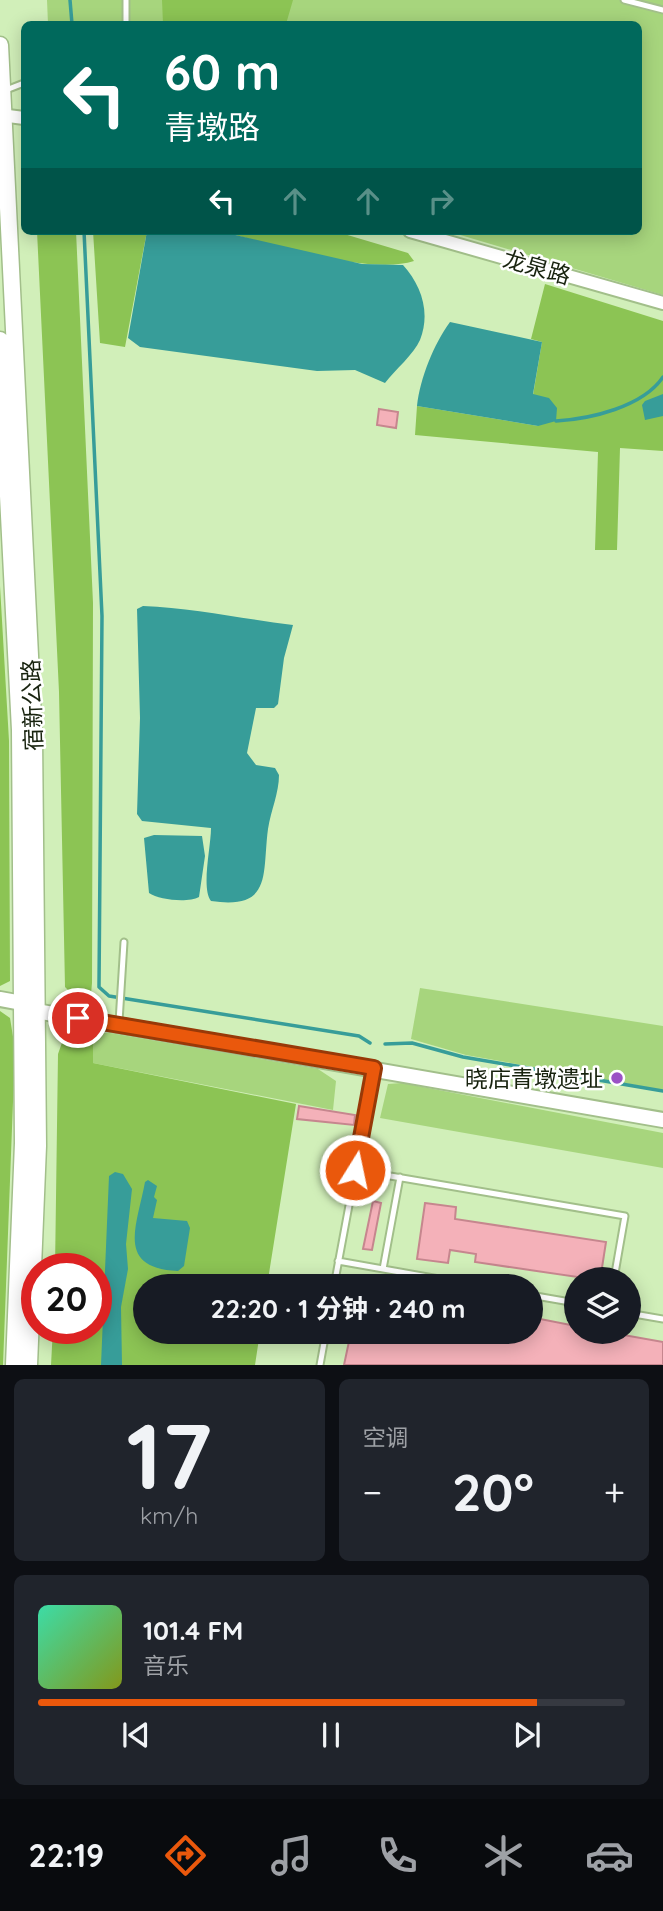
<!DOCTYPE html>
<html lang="zh">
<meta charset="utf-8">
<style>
:root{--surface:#171b24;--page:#20242c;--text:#f1f3f6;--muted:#9ea1a6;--line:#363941;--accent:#ea580c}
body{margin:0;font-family:Quicksand,"Noto Sans SC",sans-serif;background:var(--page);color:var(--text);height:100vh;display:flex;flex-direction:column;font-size:26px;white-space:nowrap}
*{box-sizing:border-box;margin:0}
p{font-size:23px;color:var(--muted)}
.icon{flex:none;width:38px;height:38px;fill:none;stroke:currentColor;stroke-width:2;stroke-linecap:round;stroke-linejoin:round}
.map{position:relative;height:1365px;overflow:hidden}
.drawer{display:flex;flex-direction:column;gap:14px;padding:14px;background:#0d0f14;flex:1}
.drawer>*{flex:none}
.banner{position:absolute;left:21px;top:21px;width:621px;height:214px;border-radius:10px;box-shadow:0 4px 18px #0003;background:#00695c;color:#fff;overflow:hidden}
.buttons{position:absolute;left:564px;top:1267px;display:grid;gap:14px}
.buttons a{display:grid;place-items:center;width:77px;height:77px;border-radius:50%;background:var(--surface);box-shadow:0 4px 18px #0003;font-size:35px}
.speed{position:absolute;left:21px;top:1253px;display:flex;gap:14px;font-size:35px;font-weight:700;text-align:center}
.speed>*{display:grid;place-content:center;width:91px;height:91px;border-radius:50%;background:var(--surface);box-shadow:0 4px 18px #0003;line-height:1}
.speed .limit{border:10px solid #d22;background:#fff;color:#111}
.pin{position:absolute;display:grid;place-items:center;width:60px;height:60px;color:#fff;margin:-30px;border:4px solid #fff;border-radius:50%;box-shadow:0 2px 7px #0007}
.me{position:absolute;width:77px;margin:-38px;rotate:10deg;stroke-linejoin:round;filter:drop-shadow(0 0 5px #0008)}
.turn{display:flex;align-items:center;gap:24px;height:147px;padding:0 28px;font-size:32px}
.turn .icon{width:91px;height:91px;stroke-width:2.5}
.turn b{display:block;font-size:49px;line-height:60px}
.lanes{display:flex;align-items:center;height:66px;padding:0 28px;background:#0003;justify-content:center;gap:35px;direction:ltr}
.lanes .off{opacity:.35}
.big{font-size:52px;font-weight:700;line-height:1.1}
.drawer .widget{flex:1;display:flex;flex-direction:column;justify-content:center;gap:10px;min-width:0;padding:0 24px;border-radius:10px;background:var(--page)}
.drawer .dial{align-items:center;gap:0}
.dial b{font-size:91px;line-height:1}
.song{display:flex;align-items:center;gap:21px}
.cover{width:84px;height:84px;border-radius:10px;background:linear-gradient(135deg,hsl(160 70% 55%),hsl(70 70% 35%))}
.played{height:7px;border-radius:4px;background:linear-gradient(90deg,var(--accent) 85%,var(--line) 85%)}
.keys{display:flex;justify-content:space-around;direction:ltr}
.heat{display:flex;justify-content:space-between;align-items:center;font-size:38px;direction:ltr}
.drawer .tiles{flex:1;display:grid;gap:14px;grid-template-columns:1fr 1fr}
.widget:last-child{grid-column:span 2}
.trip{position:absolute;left:133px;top:1274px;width:410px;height:70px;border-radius:35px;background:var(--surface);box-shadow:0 4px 18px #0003;font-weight:700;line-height:70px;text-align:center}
.dock{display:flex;height:112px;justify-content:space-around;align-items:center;background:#090b0e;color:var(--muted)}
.dock .icon{width:49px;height:49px}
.dock .current{color:var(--accent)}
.dock b{font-size:32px;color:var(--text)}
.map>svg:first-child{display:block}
</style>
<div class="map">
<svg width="663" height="1365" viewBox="0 0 663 1365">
<rect width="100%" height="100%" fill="#d1efb9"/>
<path fill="#a7d57d" d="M 47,0 L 663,0 L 663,295 L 447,231 L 639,231 L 639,24 L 48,24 Z
M 420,988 L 663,1026 L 663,1090 L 466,1055 L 411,1039 Z
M 89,1033 L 110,1033 L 318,1069 L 336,1081 L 333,1110 L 93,1063 L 93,1039 Z
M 402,1083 L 663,1133 L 663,1168 L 380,1118 L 388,1084 Z"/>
<path fill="#8cc454" d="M 162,0 L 293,0 L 286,24 L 163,24 Z
M 37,231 L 76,231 L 93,603 L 92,983 L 91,994 L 73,995 L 65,987 L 59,692 Z
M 93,231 L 147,231 L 125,347 L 100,343 Z
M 218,231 L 334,231 L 408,253 L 414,261 C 368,276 268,242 218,231 Z
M 545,284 L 663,321 L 663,451 L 620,448 L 617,550 L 595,550 L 598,452 L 415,435 L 417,406 L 538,426 L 533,395 L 542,342 L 531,339 Z
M 0,586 L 9,741 L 10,981 L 0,986 Z
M 0,1011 L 10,1018 L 15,1049 L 3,1365 L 0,1365 Z
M 80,1030 L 93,1038 L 93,1063 L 296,1104 L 267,1286 L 145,1286 L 145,1332 L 260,1332 L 255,1365 L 51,1365 L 53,1328 L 96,1328 L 96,1269 L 55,1269 L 58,1054 L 64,1037 Z"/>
<path fill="#379d99" d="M 147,231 L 218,231 L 362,264 L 403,265 C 421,285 431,312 420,340 C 414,354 395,370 385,383 L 355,370 L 317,371 L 140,347 L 128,338 Z
M 450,322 L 542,342 L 533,394 L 549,398 L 557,408 L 556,421 L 538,426 L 417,406 C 420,378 434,344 450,322 Z
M 663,394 L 663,416 L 645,420 L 642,405 L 645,401 Z
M 143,606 C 193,608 243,619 293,625 L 284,658 L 278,704 L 274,708 L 256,708 L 247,753 L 256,765 L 275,768 L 279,775 C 279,793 271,810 268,829 C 262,874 273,910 211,901 C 201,888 211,847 211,828 L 142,821 L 137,814 L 140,718 L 137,609 Z
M 154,835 L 202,836 L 205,856 L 199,897 C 188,903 159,900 149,893 L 144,838 Z
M 115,1172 L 123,1174 L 132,1189 L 126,1244 L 128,1269 L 121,1307 L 122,1365 L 101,1365 L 109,1176 Z
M 148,1180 L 157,1186 L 154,1197 L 157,1200 L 153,1218 L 187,1221 L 190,1228 L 184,1266 L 178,1271 C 115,1268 137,1226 145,1182 Z"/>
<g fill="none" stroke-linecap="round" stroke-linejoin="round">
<path stroke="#379d99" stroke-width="3.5" d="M 70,0 L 72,24
M 84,231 L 102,616 L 99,987 L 109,996 L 359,1036 L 370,1043
M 556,421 C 590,419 643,407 663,377
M 385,1044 L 412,1043 L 463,1057 L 663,1091"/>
</g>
<path fill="#f4b1b9" stroke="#c6868e" stroke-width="2" d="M 379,409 L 398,412 L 396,428 L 377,425 Z
M 299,1106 L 355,1115 L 354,1125 L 297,1119 Z
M 373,1201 L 381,1203 L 372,1250 L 363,1249 Z
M 425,1203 L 456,1207 L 455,1219 L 606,1242 L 601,1274 L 593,1272 L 591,1279 L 475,1262 L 476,1254 L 450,1250 L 448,1263 L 417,1259 Z
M 530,1317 L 576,1326 L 576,1332 L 607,1332 L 663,1342 L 663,1365 L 344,1365 L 351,1332 L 530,1332 Z"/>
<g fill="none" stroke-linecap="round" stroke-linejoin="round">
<g stroke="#a2bf8a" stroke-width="9">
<path id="service" d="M 126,0 L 126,24
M 624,0 L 663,10
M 6,90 L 24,83
M 119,1022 L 124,942
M 355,1170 L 625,1216 L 614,1279
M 338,1261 L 479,1286
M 383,1269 L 400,1177
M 334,1286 L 374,1071
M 530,1295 L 576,1303
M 628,1313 L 663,1319
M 320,1365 L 326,1332"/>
</g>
<g stroke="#a2bf8a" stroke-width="16">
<path id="tertiary" d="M 0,115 L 24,118
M 410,231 L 663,303"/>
</g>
<g stroke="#a2bf8a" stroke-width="18">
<path id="secondary" d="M 0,999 L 22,1003 L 36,1011 L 663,1120"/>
</g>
<g stroke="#a2bf8a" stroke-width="19">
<path id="trunk" d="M 0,45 L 34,737 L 38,1146 L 29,1365
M 0,340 L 20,730 L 23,1143 L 14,1365"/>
</g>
<use href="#service" stroke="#fff" stroke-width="5"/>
<use href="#tertiary" stroke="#fff" stroke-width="12"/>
<use href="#secondary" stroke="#fff" stroke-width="14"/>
<use href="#trunk" stroke="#fff" stroke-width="16"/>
</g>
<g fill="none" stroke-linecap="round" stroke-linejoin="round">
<g stroke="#983908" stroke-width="18">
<path id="route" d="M 78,1018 L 374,1068 L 355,1170"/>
</g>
<use href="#route" stroke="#ea580c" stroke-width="12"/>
</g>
<circle fill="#9b52c5" stroke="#fff" stroke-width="2.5" cx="617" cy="1078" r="7"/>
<g text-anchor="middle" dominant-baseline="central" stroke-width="5" stroke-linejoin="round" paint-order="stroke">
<g font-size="23" fill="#18230f" stroke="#fff">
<text transform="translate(537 267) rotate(16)">龙泉路</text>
<text transform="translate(32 705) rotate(-92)">宿新公路</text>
</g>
<g font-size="23" fill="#18230f" stroke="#fff" text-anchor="end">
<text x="603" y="1078">晓店青墩遗址</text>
</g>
</g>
</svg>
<div class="buttons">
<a><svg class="icon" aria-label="layers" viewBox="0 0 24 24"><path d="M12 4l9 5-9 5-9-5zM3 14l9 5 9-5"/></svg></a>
</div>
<div class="speed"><div class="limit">20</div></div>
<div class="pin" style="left:78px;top:1018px;background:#d93025"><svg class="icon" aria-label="arrive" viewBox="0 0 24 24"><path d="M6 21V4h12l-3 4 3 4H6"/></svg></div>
<svg class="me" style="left:355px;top:1170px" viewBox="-20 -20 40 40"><circle r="17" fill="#ea580c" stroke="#fff" stroke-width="3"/><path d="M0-11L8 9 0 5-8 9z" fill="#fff"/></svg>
<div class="trip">22:20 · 1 分钟 · 240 m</div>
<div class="banner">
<div class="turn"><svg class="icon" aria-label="left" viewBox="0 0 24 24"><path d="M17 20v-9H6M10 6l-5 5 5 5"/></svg><div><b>60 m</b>青墩路</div></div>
<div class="lanes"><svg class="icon" aria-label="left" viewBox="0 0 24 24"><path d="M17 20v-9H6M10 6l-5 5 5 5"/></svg><svg class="icon off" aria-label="ahead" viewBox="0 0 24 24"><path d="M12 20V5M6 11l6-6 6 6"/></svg><svg class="icon off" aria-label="ahead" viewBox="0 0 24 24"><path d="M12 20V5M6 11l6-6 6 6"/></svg><svg class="icon off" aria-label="right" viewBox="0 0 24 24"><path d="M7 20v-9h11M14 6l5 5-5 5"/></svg></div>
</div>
</div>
<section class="drawer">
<div class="tiles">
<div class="widget dial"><b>17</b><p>km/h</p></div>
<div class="widget"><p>空调</p>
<div class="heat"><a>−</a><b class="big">20°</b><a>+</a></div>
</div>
<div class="widget">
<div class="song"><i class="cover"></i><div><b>101.4 FM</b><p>音乐</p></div></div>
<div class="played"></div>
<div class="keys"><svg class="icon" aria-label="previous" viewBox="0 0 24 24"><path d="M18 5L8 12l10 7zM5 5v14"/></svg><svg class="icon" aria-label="pause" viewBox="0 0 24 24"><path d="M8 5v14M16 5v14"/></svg><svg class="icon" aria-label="next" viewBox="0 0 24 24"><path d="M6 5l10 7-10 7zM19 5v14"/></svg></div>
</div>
</div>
</section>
<nav class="dock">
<b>22:19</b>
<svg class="icon current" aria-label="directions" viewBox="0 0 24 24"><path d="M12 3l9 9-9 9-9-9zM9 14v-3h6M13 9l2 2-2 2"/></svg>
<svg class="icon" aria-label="music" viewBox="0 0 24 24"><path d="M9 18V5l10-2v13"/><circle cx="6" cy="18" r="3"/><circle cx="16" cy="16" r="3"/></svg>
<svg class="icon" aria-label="phone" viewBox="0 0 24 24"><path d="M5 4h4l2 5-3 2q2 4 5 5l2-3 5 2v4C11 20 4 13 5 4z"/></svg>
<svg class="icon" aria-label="climate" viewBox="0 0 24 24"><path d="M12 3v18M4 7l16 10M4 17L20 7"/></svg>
<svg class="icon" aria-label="car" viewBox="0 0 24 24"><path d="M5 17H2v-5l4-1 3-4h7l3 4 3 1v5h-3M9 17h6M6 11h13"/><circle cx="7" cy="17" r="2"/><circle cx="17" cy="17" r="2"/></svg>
</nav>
